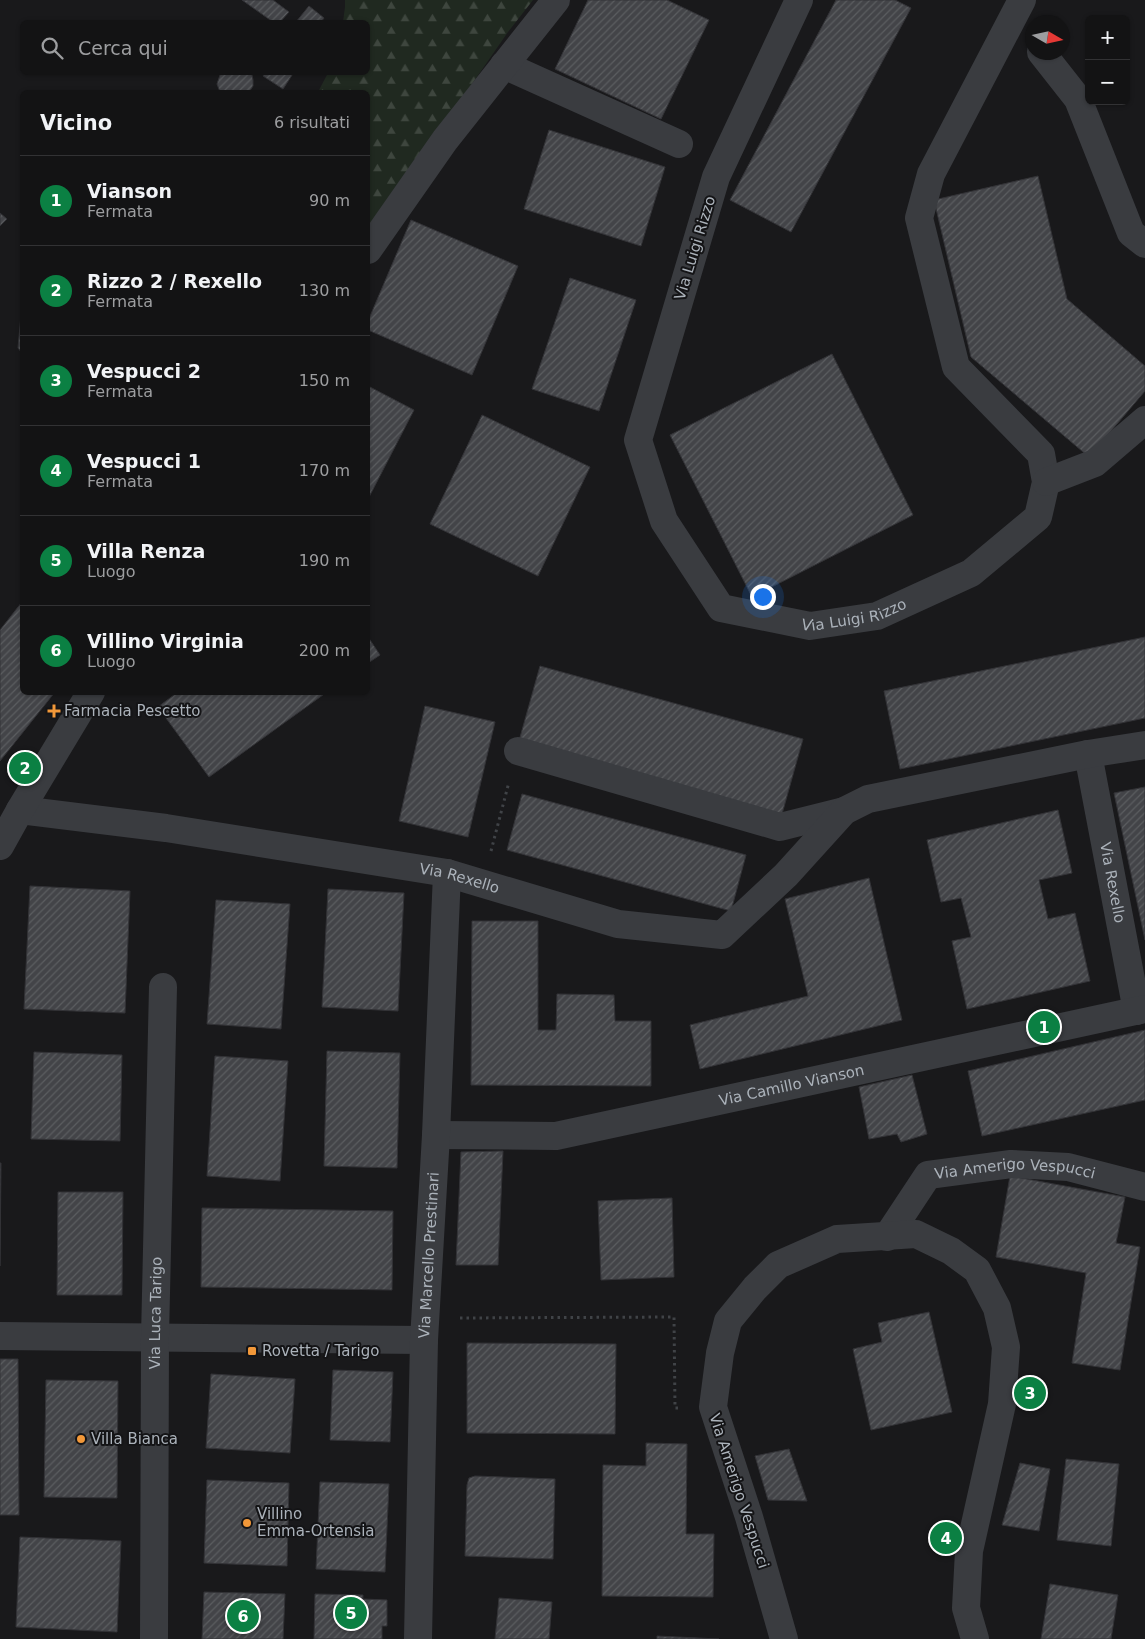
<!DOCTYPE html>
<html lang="it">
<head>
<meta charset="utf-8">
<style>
  :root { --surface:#131314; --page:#1c1c1d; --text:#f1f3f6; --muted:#9d9ea0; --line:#323234; --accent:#0b8043 }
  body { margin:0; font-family:"DejaVu Sans",sans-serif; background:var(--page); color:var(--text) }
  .controls { position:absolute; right:15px; top:15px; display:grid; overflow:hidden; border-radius:8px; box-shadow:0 1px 4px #0004 }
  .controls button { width:45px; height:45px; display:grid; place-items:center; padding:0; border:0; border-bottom:1px solid var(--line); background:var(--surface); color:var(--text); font:25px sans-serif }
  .compass { position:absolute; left:1025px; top:15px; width:45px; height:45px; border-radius:50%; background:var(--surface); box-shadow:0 1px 4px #0004; rotate:99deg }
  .you { position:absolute; left:762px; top:596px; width:18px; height:18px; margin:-12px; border:4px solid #fff; border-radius:50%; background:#1a73e8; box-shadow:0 0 0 8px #1a73e833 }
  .badge { display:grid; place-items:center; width:32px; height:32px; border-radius:50%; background:var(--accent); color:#fff; font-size:16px; font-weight:700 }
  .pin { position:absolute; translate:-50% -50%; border:2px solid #fff; box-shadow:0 1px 5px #0006 }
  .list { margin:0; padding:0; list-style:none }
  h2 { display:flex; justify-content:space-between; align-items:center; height:65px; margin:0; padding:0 20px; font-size:21px }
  h2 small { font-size:16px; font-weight:400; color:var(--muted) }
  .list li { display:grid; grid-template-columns:32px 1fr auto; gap:15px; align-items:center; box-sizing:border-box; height:90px; padding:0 20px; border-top:1px solid var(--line) }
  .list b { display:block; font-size:19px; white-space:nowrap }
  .list p { margin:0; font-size:16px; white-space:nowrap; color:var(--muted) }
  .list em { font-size:16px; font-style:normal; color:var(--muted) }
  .icon { flex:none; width:28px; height:28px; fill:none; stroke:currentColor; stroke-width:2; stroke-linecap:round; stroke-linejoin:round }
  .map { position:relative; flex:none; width:1145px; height:1639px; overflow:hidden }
  .search { position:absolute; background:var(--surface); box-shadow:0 1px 4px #0004; left:20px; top:20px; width:350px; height:55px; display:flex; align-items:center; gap:12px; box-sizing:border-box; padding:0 18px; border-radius:8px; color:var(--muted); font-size:19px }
  .panel { position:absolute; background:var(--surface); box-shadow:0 1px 4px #0004; left:20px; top:90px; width:350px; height:605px; border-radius:8px }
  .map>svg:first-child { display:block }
  .forest { fill:url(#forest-firs) }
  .building { fill:url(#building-hatch); stroke:#333337 }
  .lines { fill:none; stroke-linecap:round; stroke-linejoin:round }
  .path { stroke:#404347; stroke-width:3; stroke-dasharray:2.5 4; stroke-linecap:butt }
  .minor { stroke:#3a3c40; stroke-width:28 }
  .poi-dot { fill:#f29839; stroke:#141416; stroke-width:2 }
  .labels { text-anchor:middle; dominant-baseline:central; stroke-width:4; stroke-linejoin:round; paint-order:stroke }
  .street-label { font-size:15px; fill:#abb2ba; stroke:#141416 }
  .poi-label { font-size:15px; fill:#abb2ba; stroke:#141416; text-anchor:start }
</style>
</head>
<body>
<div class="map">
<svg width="1145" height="1639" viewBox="0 0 1145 1639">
  <defs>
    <pattern id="forest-firs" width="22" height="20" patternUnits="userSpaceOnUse" patternTransform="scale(1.25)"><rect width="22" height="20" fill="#202920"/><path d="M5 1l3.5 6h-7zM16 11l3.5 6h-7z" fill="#3e463e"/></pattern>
    <pattern id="building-hatch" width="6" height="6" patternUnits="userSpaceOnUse" patternTransform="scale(1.25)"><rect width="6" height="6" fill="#434448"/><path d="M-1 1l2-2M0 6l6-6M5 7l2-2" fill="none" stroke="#5b5d60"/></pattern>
  </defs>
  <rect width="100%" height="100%" fill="#19191b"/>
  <path class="forest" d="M345,0H533L508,32L368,234V92H318L328,73L368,72V22H343L345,7Z"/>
  <g class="building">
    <path d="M242,0H273L289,12L280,22H273Z"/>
    <path d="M588,0H667L709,20L661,119L555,69Z"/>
    <path d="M836,0H895L911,8L791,232L730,200Z"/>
    <path d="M309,6L324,18L321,22H296Z"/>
    <path d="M221,72H250L252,75L253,80V86L249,92H220L217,84Z"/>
    <path d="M266,72H294L283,89L263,76Z"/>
    <path d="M549,130L665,167L641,246L524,209Z"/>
    <path d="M1038,176L1067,299L1145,366V391L1089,457L971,357L934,200Z"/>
    <path d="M0,213L7,219L0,226Z"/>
    <path d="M411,220L518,266L472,375L368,330V321Z"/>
    <path d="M570,278L636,300L599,411L532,389Z"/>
    <path d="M22,304V353L18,348Z"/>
    <path d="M832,354L913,515L752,597L670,435Z"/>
    <path d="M368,386L414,410L368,499Z"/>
    <path d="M482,415L590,467L538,576L430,524Z"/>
    <path d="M22,602V692H55L0,761V630Z"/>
    <path d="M368,637L380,655L368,663Z"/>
    <path d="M1145,637V718L900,769L884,691Z"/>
    <path d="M540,666L803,739L782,814L519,741Z"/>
    <path d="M178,692H327L209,777L158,707Z"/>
    <path d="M425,706L495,722L468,837L399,821Z"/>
    <path d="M1145,787V940L1114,793Z"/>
    <path d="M522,794L746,855L731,911L507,850Z"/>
    <path d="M1058,810L1072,873L1039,880L1048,919L1075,913L1090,981L967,1009L952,941L971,937L961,898L941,902L927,840Z"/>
    <path d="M869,878L902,1020L700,1069L690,1025L808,996L785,899Z"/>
    <path d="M30,886L130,891L125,1013L24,1009Z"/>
    <path d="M328,889L404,893L398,1011L322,1007Z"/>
    <path d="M216,900L290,904L281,1029L207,1024Z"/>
    <path d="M472,921H538V1030H556L557,994L614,995L615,1021H651V1086L471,1085Z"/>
    <path d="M1145,1030V1100L982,1136L968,1071Z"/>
    <path d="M327,1051L400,1053L397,1168L324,1166Z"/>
    <path d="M34,1052L122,1055L120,1141L31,1139Z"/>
    <path d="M215,1056L288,1061L280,1181L207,1176Z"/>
    <path d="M912,1075L927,1134L901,1142L897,1134L869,1139L859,1087Z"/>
    <path d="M503,1151L498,1265H456L461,1152Z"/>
    <path d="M0,1163H1L0,1266Z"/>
    <path d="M1010,1176L1125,1197L1116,1243L1140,1247L1120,1370L1072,1363L1086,1273L996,1257Z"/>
    <path d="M58,1192H123L122,1295H57Z"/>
    <path d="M672,1198L674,1277L601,1280L598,1201Z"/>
    <path d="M202,1208L393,1211L392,1290L201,1287Z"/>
    <path d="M929,1312L952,1412L871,1430L853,1349L882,1342L878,1323Z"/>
    <path d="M467,1343L616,1344L615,1434L467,1433Z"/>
    <path d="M0,1359H18L19,1515H0Z"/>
    <path d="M333,1370L393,1372L390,1442L330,1440Z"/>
    <path d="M211,1374L295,1379L290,1453L206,1448Z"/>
    <path d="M46,1380L118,1381L117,1498L44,1497Z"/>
    <path d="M646,1443L687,1444L686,1534H714L713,1597L602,1596L603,1465L646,1466Z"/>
    <path d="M789,1449L807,1501L768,1500L755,1456Z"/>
    <path d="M1066,1459L1119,1464L1111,1546L1057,1540Z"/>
    <path d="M1020,1463L1050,1469L1039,1531L1002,1525Z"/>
    <path d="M475,1476L555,1479L553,1559L465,1556L467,1485L469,1478Z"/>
    <path d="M207,1480L289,1483L287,1566L204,1563Z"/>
    <path d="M320,1482L389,1484L385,1572L316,1569Z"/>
    <path d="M20,1537L121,1541L117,1632L16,1627Z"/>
    <path d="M1050,1584L1118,1595L1111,1639H1041Z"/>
    <path d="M204,1592L285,1594L283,1639H202Z"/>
    <path d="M315,1594L363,1595V1599L387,1600V1626H382V1639H314Z"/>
    <path d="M499,1598L552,1602L549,1639H495Z"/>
    <path d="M657,1636L719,1639H657Z"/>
  </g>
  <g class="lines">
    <g class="path">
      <path d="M491,851L509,782"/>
      <path d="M460,1318L674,1317L675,1408H679"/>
    </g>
    <g class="minor">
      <path id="s1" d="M799,0L716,177L638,440L664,521L721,608L810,626L877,616L971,573L1038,517L1046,482L1041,454L956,367L919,218L931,174L1022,0"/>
      <path d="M1041,52L1078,99L1131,233L1145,244"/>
      <path d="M504,65L679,144"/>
      <path d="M368,250L445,140L556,0"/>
      <path d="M1046,482L1095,463L1145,420"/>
      <path d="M518,751L780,827L844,811"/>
      <path id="s2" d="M1088,754L1137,1011"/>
      <path id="s3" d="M20,810L166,828L447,873L618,924L722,935L786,875L844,811L868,799L1088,754L1145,745"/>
      <path d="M0,846L20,810L91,692"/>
      <path id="s4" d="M436,1135L556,1136L1145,1009"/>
      <path id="s5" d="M887,1237L928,1175L1011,1164L1068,1167L1145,1187"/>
      <path d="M0,1336L424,1340"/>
      <path id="s6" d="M154,1639L155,1337L163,987"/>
      <path id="s7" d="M418,1639L424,1340L436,1135L447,873"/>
      <path d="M784,1639L749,1517L713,1407L720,1353L728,1321L755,1288L778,1265L837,1239L916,1234L951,1251L977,1270L997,1308L1006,1347L1002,1404L969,1551L966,1608L975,1639"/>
    </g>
  </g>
  <g class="poi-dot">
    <path d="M51.5 703.5h5v5h5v5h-5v5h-5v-5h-5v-5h5z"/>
    <rect x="247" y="1346" width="10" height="10" rx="2.5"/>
    <circle cx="81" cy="1439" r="5"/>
    <circle cx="247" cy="1523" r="5"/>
  </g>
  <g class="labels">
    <g class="street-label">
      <text transform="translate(695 248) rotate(-73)">Via Luigi Rizzo</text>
      <text stroke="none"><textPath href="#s1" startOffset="795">Via Luigi Rizzo</textPath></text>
      <text stroke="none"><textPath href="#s3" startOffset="445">Via Rexello</textPath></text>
      <text stroke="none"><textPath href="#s2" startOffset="131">Via Rexello</textPath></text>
      <text stroke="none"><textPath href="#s4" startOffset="361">Via Camillo Vianson</textPath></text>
      <text stroke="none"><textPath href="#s5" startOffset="162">Via Amerigo Vespucci</textPath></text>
      <text stroke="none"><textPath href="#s7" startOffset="384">Via Marcello Prestinari</textPath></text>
      <text stroke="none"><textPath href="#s6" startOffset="326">Via Luca Tarigo</textPath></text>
      <text transform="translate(739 1491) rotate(72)">Via Amerigo Vespucci</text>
    </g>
    <g class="poi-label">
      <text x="64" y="711">Farmacia Pescetto</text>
      <text x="262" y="1351">Rovetta / Tarigo</text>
      <text x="91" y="1439">Villa Bianca</text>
      <text x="257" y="1514">Villino<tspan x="257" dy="17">Emma-Ortensia</tspan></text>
    </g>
  </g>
</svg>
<div class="controls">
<button>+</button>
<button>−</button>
</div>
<svg class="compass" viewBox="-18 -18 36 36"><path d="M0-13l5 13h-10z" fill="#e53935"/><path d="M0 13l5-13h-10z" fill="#9d9ea0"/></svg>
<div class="you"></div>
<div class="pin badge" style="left:1044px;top:1027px">1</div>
<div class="pin badge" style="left:25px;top:768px">2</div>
<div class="pin badge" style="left:1030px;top:1393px">3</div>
<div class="pin badge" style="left:946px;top:1538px">4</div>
<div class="pin badge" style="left:351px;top:1613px">5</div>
<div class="pin badge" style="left:243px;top:1616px">6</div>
<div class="search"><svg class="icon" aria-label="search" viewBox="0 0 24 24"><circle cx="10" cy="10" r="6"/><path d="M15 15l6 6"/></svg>Cerca qui</div>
<section class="panel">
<h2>Vicino<small>6 risultati</small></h2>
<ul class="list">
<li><span class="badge">1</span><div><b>Vianson</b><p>Fermata</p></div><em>90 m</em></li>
<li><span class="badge">2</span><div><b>Rizzo 2 / Rexello</b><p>Fermata</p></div><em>130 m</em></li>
<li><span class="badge">3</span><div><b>Vespucci 2</b><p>Fermata</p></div><em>150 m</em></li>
<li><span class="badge">4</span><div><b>Vespucci 1</b><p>Fermata</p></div><em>170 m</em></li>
<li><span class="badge">5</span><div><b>Villa Renza</b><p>Luogo</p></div><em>190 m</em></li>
<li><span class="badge">6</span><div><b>Villino Virginia</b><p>Luogo</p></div><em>200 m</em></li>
</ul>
</section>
</div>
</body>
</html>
